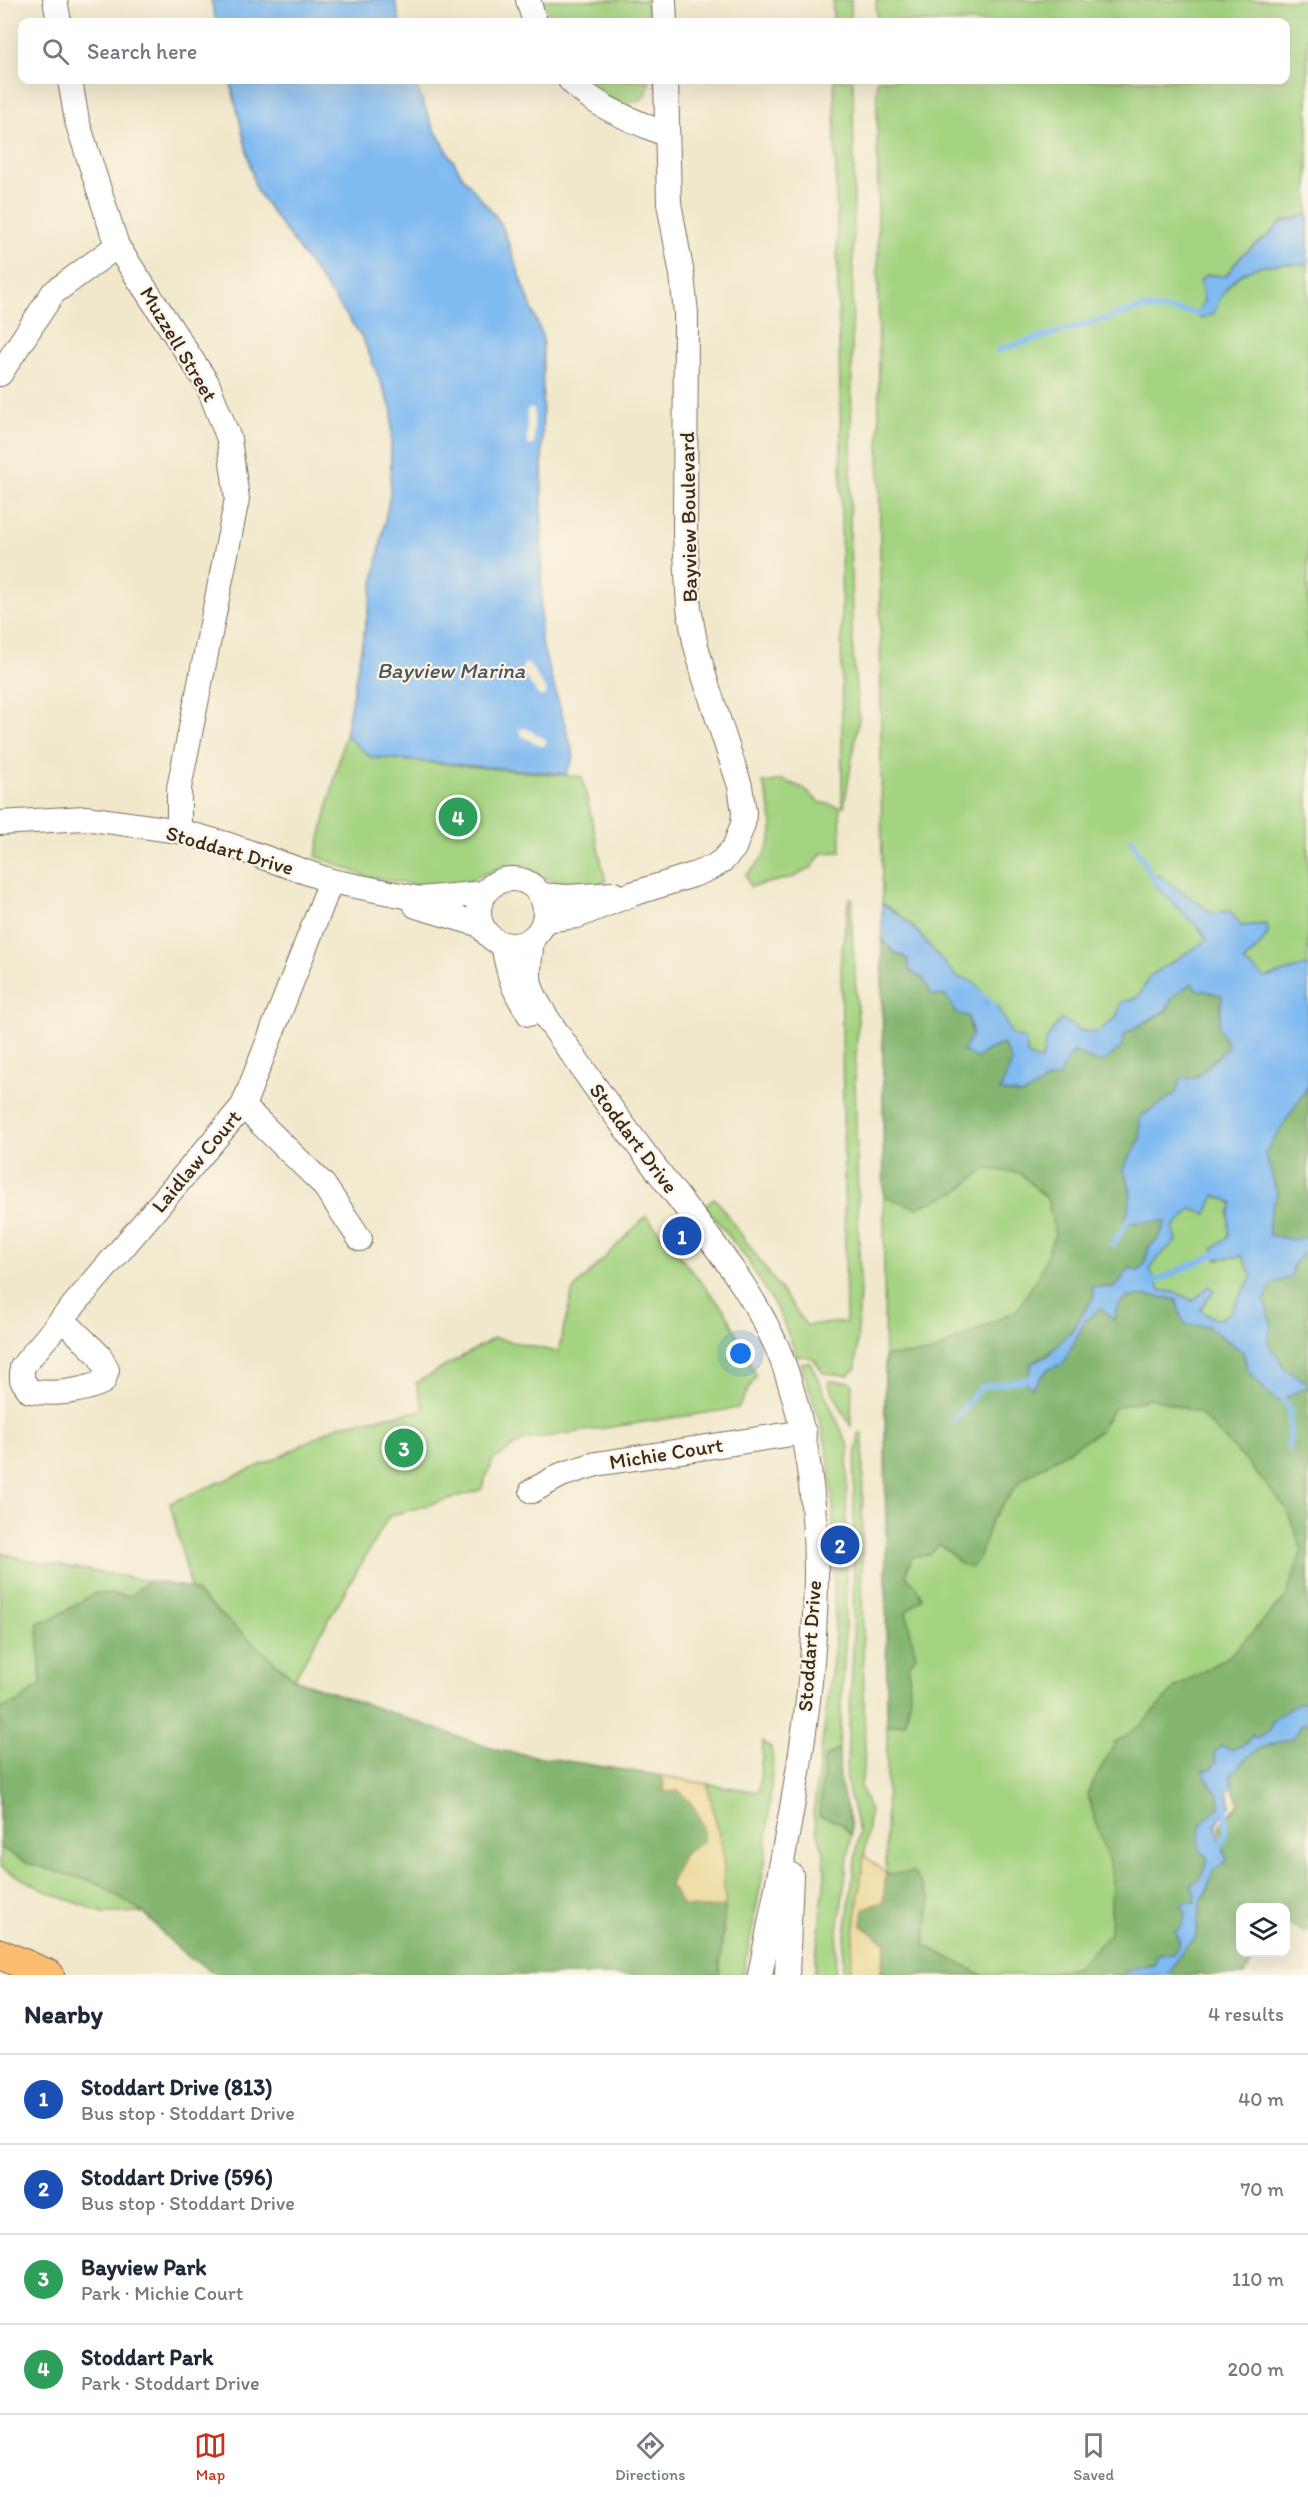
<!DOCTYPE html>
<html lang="en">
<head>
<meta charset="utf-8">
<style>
  :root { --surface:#fff; --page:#f6f6f7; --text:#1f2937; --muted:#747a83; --line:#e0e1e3; --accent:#c8321e }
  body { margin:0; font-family:Itim,sans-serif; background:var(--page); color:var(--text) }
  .controls { position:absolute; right:18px; bottom:18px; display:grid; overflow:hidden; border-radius:12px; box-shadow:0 6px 24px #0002 }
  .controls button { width:54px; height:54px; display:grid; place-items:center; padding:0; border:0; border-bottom:2px solid var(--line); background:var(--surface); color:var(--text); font:30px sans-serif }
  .you { position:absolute; left:741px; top:1354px; width:21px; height:21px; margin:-15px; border:4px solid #fff; border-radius:50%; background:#1a73e8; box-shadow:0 0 0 9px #1a73e833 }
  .badge { display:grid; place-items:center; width:39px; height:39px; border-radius:50%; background:var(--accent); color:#fff; font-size:20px; font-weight:700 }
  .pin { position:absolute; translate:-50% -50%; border:3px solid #fff; box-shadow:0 2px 6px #0006 }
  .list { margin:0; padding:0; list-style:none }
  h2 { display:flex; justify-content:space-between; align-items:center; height:78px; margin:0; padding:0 24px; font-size:26px }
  h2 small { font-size:20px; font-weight:400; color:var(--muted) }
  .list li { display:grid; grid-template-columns:39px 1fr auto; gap:18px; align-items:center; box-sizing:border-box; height:90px; padding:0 24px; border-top:2px solid var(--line) }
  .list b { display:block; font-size:22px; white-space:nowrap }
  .list p { margin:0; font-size:20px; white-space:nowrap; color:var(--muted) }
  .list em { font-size:20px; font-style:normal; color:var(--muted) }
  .icon { flex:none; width:33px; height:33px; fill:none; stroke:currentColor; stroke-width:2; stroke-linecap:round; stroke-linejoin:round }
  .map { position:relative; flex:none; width:1308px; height:1975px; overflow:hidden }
  .search { position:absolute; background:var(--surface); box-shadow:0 6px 24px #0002; left:18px; right:18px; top:18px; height:66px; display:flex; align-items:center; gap:15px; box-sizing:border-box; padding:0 21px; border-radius:12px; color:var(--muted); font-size:22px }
  .sheet { height:438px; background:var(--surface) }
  nav { display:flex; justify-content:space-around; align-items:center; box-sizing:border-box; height:84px; border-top:2px solid var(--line); background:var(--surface); font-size:16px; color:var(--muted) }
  nav a { display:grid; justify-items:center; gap:3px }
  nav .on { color:var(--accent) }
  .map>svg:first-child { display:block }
  .green { fill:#a4d381; stroke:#707e50; stroke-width:1.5 }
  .forest { fill:#83b56f; stroke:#5f7046; stroke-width:1.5 }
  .sand { fill:#eeda9e; stroke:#94825e; stroke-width:1.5 }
  .water { fill:#7fbaf1; stroke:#5d7288; stroke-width:1.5; fill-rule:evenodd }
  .pier { fill:#f1e8cc }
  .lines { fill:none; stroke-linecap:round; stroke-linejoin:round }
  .stream { stroke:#7fbaf1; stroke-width:6 }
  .minor-casing { stroke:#7b6c5b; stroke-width:26 }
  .major-casing { stroke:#7b6c5b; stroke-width:32 }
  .minor { stroke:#fff; stroke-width:24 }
  .major { stroke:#fcbd6f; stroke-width:30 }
  .labels { text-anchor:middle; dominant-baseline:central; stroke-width:4.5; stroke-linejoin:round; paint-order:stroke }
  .street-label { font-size:21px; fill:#3b2a1e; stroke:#fcf5e5 }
  .water-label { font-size:22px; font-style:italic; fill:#4f555d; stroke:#fcf5e5 }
</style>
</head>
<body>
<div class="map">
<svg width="1308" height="1975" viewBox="0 0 1308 1975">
  <rect width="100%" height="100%" fill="#fcf5e5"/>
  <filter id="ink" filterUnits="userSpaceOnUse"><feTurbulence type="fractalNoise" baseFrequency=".0167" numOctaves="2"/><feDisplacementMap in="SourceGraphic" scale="12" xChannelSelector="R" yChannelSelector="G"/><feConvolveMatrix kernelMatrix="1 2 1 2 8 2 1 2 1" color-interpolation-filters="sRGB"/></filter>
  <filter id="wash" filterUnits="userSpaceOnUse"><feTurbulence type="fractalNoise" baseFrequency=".008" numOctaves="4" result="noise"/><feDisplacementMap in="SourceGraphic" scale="24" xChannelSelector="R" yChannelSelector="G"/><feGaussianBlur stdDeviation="1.35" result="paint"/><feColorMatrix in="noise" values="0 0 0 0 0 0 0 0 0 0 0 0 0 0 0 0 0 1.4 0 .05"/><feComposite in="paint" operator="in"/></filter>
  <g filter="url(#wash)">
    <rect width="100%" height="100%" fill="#f1e8cc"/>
    <g class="green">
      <path d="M538,0H647L648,22H546Z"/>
      <rect x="833" y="0" width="18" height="22"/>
      <path d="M876,0H1308V215L1281,222L1270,234L1240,257L1226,276L1207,275C1201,292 1203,299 1214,313C1231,263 1262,263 1308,264V965L1266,978L1243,962L1258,948L1268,933L1267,924L1241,926L1212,913L1157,874L1208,940L1150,976L1138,997L1120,1003L1118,1014L1097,1034L1079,1030L1066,1021L1060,1020L1046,1040L1042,1060L1028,1056L1012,1035L998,1006C962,997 936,947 908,922C901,915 891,909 882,903L877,80H1286V22H877Z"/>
      <path d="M585,80H649C649,88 646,95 640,101L618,104Z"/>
      <path d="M834,80H853L854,176L850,538L853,655L859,718L844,807L842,806L841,449Z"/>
      <path d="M345,735L371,757L582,777L606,882L582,885L548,879L525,867L504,865L448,891L365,876L316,856Z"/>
      <path d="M783,780L803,788L819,802L840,807L841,852L822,853L811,868L794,877L750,887L746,875C780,846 775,822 763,783Z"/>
      <path d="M849,898L853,899L851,917L858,1021L855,1074L860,1289L856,1368L848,1375L823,1373C816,1360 813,1354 797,1357L780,1314L747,1259L705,1206L715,1198L806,1325L846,1322L841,958Z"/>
      <path d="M882,939L1005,1077L1124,1034L1191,982L1101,1286L1032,1387L1074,1340L1308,1386V1701L1230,1750L1221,1746L1126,1975H880L886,1943L876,1937L886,1874L887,1726Z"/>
      <path d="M1215,1195L1233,1203L1229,1214V1236L1217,1259L1242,1256L1252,1276L1230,1313L1217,1320L1200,1310L1214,1290L1194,1301L1177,1293L1160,1290L1149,1269L1164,1251L1177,1241L1173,1229L1192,1209Z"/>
      <path d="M646,1216L726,1312L756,1376L738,1408L524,1440L493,1460L481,1490L389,1516L294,1679L191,1588L170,1503L280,1457L339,1425L424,1410L416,1383L494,1338L558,1352L573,1290Z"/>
      <path d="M808,1362L811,1364L849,1447L847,1461L845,1646L839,1749L825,1757L819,1815L840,1822L851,1835L836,1946L835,1975H814L825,1876L824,1853L813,1815L835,1644L833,1507L828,1455L822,1428L801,1364Z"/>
      <path d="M829,1381L850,1382L852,1384L851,1427L828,1383Z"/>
      <path d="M859,1434H863L862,1578L865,1754L861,1787L870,1812L852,1951L851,1975H843V1949L859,1832L846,1781L853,1652L854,1471Z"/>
      <path d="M0,1552L23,1559L149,1581L129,1596L96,1593L52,1619L38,1622L41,1684L19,1702L0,1709Z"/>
      <path d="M763,1741L771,1748L773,1760L765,1863L743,1975H719L725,1907L723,1851L707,1784L759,1792Z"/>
      <path d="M0,1847L27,1863L98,1883L144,1913H103L47,1892L0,1867Z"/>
    </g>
    <g class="forest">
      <path d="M882,939L893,953L908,959L910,971L923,978L932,995L947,996L956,1012L968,1016L976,1058L988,1050L1003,1044L1012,1062L1000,1091L1023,1095L1049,1079L1059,1076L1067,1060L1075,1052L1122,1047L1124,1034L1167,1011L1173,996L1192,983L1196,989L1222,995L1219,1027L1228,1047L1176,1094L1140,1117V1140L1123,1169C1135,1191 1131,1200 1124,1223L1167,1221L1159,1238L1149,1247L1145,1262L1139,1271L1129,1268L1115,1288L1101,1286C1082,1316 1065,1348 1032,1363V1387L1048,1369L1063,1364L1085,1321L1101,1308L1114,1320C1115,1316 1116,1309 1118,1306C1129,1289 1161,1297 1177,1300L1180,1315L1186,1325L1207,1326L1243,1352L1248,1371L1269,1394L1279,1401L1308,1386V1701L1296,1704L1273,1720L1269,1731L1255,1739L1253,1735C1243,1751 1221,1753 1211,1769L1203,1771L1212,1788L1219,1794L1221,1807L1198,1847L1208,1859L1194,1904L1186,1913L1182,1926L1175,1932L1180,1943L1173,1955L1158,1954L1154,1965H1146L1127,1975H1039L1075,1968L1110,1934L1112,1872L1087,1794L1115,1743L1143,1723L1175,1688L1229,1656L1286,1597L1302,1550L1286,1508L1244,1459L1199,1413L1152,1398L1114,1408L1099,1432L1020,1481L991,1521L979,1558L971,1568C955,1564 954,1552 939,1545L930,1554L912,1557L906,1575L916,1586L922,1598L906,1612L916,1656L909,1665L910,1701L905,1723L887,1726L885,1356L931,1353L1017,1310L1039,1275L1055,1234L1047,1199L1020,1173L985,1169L958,1191L917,1208L884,1196Z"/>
      <path d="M1308,1086V1237L1293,1240L1268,1235L1269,1218L1277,1193L1265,1153Z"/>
      <path d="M1308,1250V1383L1285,1369L1266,1341L1272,1325L1264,1301L1272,1283L1291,1277L1294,1263Z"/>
      <path d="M149,1581L191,1588L294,1679L497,1750L662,1776L665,1791H679C694,1805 705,1819 703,1841L683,1856L702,1908L725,1907L719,1975H218L190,1958L173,1944L144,1913L98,1883L27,1863L0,1847V1709L19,1702L41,1684L38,1622L52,1619L96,1593L129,1596Z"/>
      <path d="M1308,1723V1932L1286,1924V1908H1240V1952L1256,1953L1245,1975H1168C1176,1963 1182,1946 1195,1939L1201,1900L1207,1893L1213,1870L1227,1861L1219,1826L1239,1804L1232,1787V1773C1253,1749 1261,1746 1292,1739L1302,1724Z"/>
      <path d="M839,1749L840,1783L851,1824V1835L840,1822L819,1816L825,1757Z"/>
      <path d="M913,1872L931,1900L924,1945L982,1975H881L886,1943L862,1926L864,1908L883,1902L886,1874Z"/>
    </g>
    <g class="sand">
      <path d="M662,1776L707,1784L723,1851L725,1907L702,1908L683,1906L670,1885L683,1855L703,1841C705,1820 694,1805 679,1791L665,1792Z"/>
      <path d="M864,1855L886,1874L883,1902L864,1908L862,1926L886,1943L880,1975H851L852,1951Z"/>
    </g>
    <g class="water">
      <path d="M211,0H395L400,22H216Z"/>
      <path d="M230,80H414L433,127L463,177L501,223L543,339L541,641L574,756L566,774L371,757L345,735L390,494L392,410L362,337L256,190Z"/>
      <path d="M1308,215V264C1262,263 1231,264 1214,313L1201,319L1196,314L1204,301L1200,280L1207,275L1226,276L1240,257L1270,234L1281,222Z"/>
      <path d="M1157,874L1212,913L1230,911L1241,926L1267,924L1268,933L1258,948L1243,962L1266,978L1308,965V1086L1265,1153L1277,1193L1269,1218V1235L1293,1240L1308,1237V1250L1294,1263L1291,1277L1272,1284L1264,1301L1272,1325L1267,1341L1285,1369L1308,1383V1386L1279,1401L1269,1394L1248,1371L1243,1352L1207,1326L1186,1325L1180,1315L1177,1300C1161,1297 1128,1289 1118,1306C1116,1309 1115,1316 1114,1320L1101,1308L1085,1321L1063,1364L1048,1369L1032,1388L1027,1383L1032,1363L1048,1356L1067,1334L1071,1332L1094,1297L1092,1287L1115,1288L1129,1268L1139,1271L1145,1262L1149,1247L1159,1238L1166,1221L1124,1223C1131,1201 1135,1191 1123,1169L1140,1140V1117L1175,1094L1181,1078H1196L1228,1047L1219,1027L1222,995L1196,989L1192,983L1173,996L1166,1010L1124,1034L1122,1047L1101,1063L1074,1052L1067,1060L1060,1076L1049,1079L1023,1095L1000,1091L1012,1062L1003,1044L988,1050L976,1058L963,1051L973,1033L968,1016L956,1013L946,996L932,995L923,978L910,971L908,959C877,946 882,932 882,903L908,922L958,978C975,978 981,988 986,1003L998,1006L1012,1035L1025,1039L1028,1056L1042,1060L1046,1040L1060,1020L1066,1021L1079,1030L1097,1033L1118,1015L1120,1003L1138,997L1150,976L1207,940L1202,931L1155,886ZM1215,1195L1233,1203L1229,1214V1236L1213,1248L1217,1259L1242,1256L1252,1276L1230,1313L1217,1320L1200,1310L1214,1290L1209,1286L1193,1301L1177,1293L1160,1290L1150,1269L1164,1251L1177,1241L1173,1228L1192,1209L1207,1214Z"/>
      <path d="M1308,1701V1723L1302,1724L1292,1739C1261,1746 1253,1749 1232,1773V1787L1227,1791L1231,1805L1215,1825L1227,1861L1213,1870L1206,1893L1201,1901L1195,1939C1182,1946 1176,1963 1168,1975H1126V1970L1154,1965L1158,1954H1173L1180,1943L1175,1932L1182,1926L1186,1913L1182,1906L1187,1901L1194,1903L1195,1895L1191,1884L1200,1879L1208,1859L1198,1847C1199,1823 1202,1821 1220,1807L1219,1794L1212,1788L1203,1771L1211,1769L1216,1762L1214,1753L1221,1746L1231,1750L1248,1743L1252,1734L1255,1739L1269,1731L1273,1720L1296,1704Z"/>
    </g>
    <g class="pier">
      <rect x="527" y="409" width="7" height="36"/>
      <path d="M524,664L530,665L546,690V694L542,697L538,695L521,671Z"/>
      <path d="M526,728L547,740L543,747L522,736L519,729Z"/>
    </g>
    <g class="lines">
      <g class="stream">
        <path d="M998,350L1142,308L1205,313"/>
        <path d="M1131,839L1153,878L1162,885"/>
        <path d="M979,994L989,1000L994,1010"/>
        <path d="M1113,1245L1130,1217"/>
        <path d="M1150,1284L1222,1251"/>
        <path d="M1280,1393L1290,1411L1289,1449"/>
        <path d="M953,1421L981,1387L1034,1378"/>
        <path d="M1219,1850L1226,1833V1805"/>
      </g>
    </g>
  </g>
  <g filter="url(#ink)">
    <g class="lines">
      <defs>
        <g id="minor">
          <path d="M55,0L59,22"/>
          <path d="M528,0L535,22"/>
          <path d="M664,0L665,22"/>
          <path d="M70,80L77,121L117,246L207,383L229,439L237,499L179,788V831"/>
          <path d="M570,80C596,108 633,120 667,135"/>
          <path d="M0,374L53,293L117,246"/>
          <path d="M0,823L85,818L179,831L226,844L331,881L420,899L484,893"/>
          <circle cx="512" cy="912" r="33"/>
          <path d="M541,895L567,897L614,894"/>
          <path d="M416,906L481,925"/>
          <path d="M544,920L577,916L632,894L693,875L713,867L722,861L734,848L743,824L744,812L740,786L705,679L695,642L689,608L685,534L686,313L682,275L669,203L666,80"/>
          <path d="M532,939C531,952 527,970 530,984C536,1008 566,1044 580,1065C612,1112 646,1156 681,1201C721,1253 763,1305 785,1368C851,1559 797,1782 760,1975"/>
          <path d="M503,944C508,973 513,990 529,1014"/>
          <path d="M243,1106L323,1184L360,1239"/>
          <path d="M62,1319L99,1355L107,1370L103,1382C81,1392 53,1395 30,1391L22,1380V1367L62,1319L243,1106L331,881"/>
          <path d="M532,1491L561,1475L596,1464L804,1432"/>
          <path d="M787,1975L791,1875"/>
        </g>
        <path id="major" d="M0,1954L49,1975"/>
      </defs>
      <use href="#minor" class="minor-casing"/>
      <use href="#major" class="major-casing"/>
      <use href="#minor" class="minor"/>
      <use href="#major" class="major"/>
    </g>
  </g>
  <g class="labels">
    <g class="street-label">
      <text transform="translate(179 344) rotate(59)">Muzzell Street</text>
      <text transform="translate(688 517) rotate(-91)">Bayview Boulevard</text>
      <text transform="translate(230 850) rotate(16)">Stoddart Drive</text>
      <text transform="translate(634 1138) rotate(53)">Stoddart Drive</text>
      <text transform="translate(196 1161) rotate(-50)">Laidlaw Court</text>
      <text transform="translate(666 1453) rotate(-9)">Michie Court</text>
      <text transform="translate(809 1646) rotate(-86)">Stoddart Drive</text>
    </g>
    <g class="water-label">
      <text x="451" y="670">Bayview Marina</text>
    </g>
  </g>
</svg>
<div class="controls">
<button><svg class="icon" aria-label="layers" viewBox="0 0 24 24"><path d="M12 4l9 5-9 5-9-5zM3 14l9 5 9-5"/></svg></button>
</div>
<div class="you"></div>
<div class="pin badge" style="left:682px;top:1236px;background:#1a4fb4">1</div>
<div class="pin badge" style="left:840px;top:1545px;background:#1a4fb4">2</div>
<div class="pin badge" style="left:404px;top:1448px;background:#2e9e5b">3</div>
<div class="pin badge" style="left:458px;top:817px;background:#2e9e5b">4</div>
<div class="search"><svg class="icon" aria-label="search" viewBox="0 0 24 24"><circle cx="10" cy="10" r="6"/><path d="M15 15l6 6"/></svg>Search here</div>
</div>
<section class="sheet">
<h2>Nearby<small>4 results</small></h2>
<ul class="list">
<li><span class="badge" style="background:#1a4fb4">1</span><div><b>Stoddart Drive (813)</b><p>Bus stop · Stoddart Drive</p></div><em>40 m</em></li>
<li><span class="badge" style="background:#1a4fb4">2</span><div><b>Stoddart Drive (596)</b><p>Bus stop · Stoddart Drive</p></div><em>70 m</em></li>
<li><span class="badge" style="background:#2e9e5b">3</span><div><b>Bayview Park</b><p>Park · Michie Court</p></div><em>110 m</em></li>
<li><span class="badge" style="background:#2e9e5b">4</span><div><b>Stoddart Park</b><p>Park · Stoddart Drive</p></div><em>200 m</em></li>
</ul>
</section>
<nav>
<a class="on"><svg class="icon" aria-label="map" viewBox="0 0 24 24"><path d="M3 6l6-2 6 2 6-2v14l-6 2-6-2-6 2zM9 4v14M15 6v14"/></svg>Map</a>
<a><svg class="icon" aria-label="directions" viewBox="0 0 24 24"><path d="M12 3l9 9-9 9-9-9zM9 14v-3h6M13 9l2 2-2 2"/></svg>Directions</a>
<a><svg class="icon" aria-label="saved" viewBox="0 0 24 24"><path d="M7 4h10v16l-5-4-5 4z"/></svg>Saved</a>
</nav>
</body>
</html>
